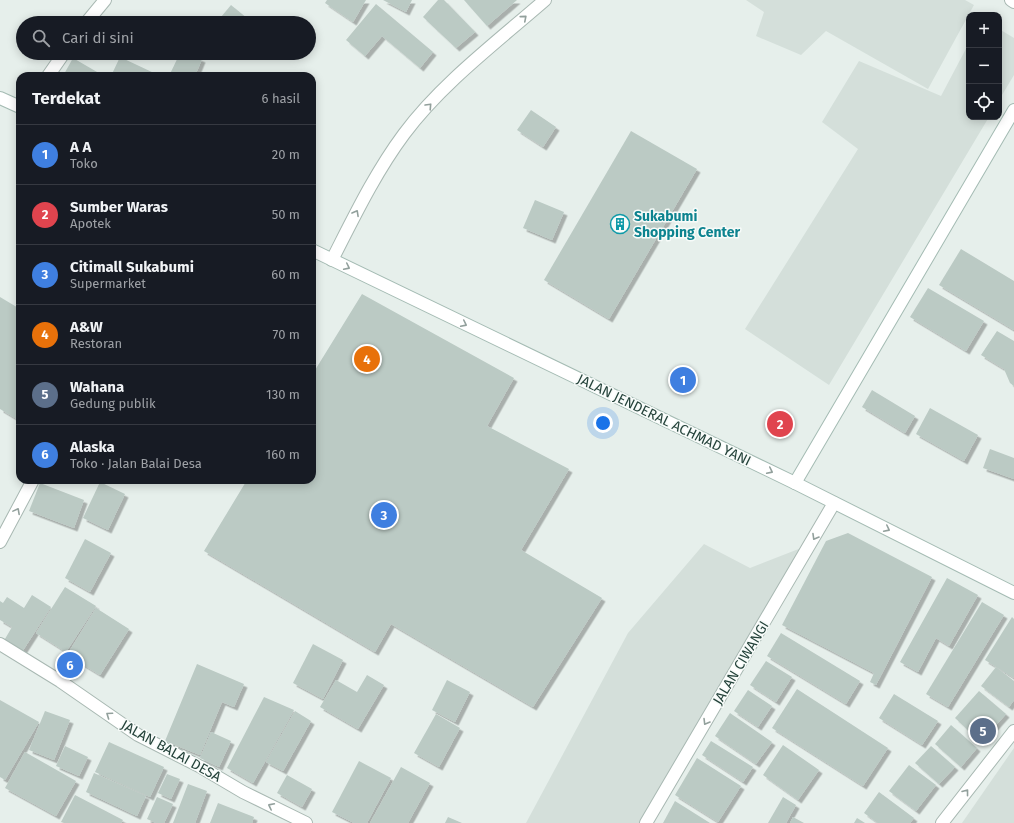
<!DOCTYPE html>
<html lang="id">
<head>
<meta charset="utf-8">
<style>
  :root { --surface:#171b24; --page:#20242c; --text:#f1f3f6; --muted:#9ea1a6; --line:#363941; --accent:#f4845f }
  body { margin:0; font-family:"Fira Sans",sans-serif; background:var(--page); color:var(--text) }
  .controls { position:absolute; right:12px; top:12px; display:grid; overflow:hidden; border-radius:8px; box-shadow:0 2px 10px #0003 }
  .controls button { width:36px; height:36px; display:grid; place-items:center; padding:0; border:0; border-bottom:1px solid var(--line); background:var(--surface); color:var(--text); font:20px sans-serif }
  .you { position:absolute; left:603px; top:423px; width:14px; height:14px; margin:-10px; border:3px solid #fff; border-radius:50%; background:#1a73e8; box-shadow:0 0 0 6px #1a73e833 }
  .badge { display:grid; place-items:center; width:26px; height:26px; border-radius:50%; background:var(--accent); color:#fff; font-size:13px; font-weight:700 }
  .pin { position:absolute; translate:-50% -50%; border:2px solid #fff; box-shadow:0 1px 4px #0006 }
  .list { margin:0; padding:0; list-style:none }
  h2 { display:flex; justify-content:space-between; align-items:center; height:52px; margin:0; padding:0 16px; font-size:17px }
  h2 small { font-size:13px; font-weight:400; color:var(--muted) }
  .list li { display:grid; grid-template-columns:26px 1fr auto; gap:12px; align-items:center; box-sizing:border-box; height:60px; padding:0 16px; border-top:1px solid var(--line) }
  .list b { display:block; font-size:15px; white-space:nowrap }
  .list p { margin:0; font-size:13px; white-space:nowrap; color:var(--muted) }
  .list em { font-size:13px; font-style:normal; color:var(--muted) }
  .icon { flex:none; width:22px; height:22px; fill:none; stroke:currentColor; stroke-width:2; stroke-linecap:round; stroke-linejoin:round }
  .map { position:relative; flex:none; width:1014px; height:823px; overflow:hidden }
  .search { position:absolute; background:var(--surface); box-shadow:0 2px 10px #0003; left:16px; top:16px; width:300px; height:44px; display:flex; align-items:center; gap:10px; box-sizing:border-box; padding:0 14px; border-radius:22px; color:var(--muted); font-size:15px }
  .panel { position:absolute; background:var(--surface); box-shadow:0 2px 10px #0003; left:16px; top:72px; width:300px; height:412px; border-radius:12px }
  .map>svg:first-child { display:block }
  .built { fill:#d4dfda }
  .building { fill:#bbcac4; filter:url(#shadow) }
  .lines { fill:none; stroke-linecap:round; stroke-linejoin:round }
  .service-casing { stroke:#a8b8b2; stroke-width:14 }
  .minor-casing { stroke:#a8b8b2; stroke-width:14 }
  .secondary-casing { stroke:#a4bbb3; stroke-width:14 }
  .service { stroke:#fff; stroke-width:12 }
  .minor { stroke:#fff; stroke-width:12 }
  .secondary { stroke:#fff; stroke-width:12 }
  .oneway { stroke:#92a09c }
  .labels { text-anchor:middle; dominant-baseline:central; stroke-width:3; stroke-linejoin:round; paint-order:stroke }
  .culture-label { font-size:14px; font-weight:bold; fill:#0d838f; stroke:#f7fbf9; text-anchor:start }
  .street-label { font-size:14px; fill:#24423a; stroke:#f7fbf9 }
</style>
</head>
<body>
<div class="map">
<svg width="1014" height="823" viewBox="0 0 1014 823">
  <defs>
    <filter id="shadow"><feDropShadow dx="3.5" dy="3.5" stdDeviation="0" flood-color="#0004"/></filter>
  </defs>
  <rect width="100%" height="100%" fill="#e6efeb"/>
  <g class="built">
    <path d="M746,0H965L974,5L928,89L826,31L801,55L756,36L764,12Z"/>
    <path d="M999,29L1014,38V75L999,100Z"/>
    <path d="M969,43V117H989L829,385L745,329L858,149L822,122L859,61L941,96Z"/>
    <path d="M814,543L642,823H526L628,633L704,544L750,568Z"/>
    <path d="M1014,748V823H962Z"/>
  </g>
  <g class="building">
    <path d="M327,0H366L353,22L325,3Z"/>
    <path d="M383,0H412L406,12Z"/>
    <path d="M438,0H444L475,32L456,48L423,17Z"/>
    <path d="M464,0H517L487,26Z"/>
    <path d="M376,4L433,52L420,68L382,36L365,56L346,40Z"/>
    <path d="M231,5L248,19L245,23H216Z"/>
    <path d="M180,53H187L202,59L195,76H169Z"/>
    <path d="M120,57L154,73L153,76H111Z"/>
    <path d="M73,58L104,76H63Z"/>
    <path d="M531,110L556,127L543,147L517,130Z"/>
    <path d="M631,131L697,169L609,319L544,280Z"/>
    <path d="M535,200L564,212L552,240L523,228Z"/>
    <path d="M961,249L1014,281V330L939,285Z"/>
    <path d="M928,288L984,321L966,351L910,317Z"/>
    <path d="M362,294L514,378L487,426L569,469L521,550L602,598L533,707L391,624L375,652L204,551L247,480H312V375Z"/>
    <path d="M0,297L20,309V421L0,409Z"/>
    <path d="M997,331L1014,341V386L1010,383L1004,369L981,355Z"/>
    <path d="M872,390L915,416L905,433L862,407Z"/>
    <path d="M930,408L978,435L964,461L916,434Z"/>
    <path d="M990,449L1014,458V479L983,468Z"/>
    <path d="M100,482L125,494L108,530L83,518Z"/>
    <path d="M40,483L84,500L74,528L29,511Z"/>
    <path d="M848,533L932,577L876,685L870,682L874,673L782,625L826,541Z"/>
    <path d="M85,539L111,553L90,592L65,578Z"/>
    <path d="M947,578L978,595L949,646L936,638L918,672L900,662Z"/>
    <path d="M65,587L96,606L66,652L36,633Z"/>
    <path d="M32,595L51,607L20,655L2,644L12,627L0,620V601L3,603L7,597L24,608Z"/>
    <path d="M982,602L1004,615L948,707L926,694Z"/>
    <path d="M96,608L129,629L100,675L67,655Z"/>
    <path d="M1012,617L1014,619V678L985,660Z"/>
    <path d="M781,633L860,681L846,704L767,656Z"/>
    <path d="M313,644L343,660L323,699L293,683Z"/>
    <path d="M766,661L792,677L776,702L750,685Z"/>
    <path d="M197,664L244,684L234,707L222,702L200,755L165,741Z"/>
    <path d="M996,667L1014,681V700L1009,707L981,686Z"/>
    <path d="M367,675L384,685L358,729L320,707L336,680L357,692Z"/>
    <path d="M447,680L470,692L455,722L432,710Z"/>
    <path d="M797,689L888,748L863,786L772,728Z"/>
    <path d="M748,690L772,706L758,727L734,711Z"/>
    <path d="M979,691L1006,714L981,742L955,718Z"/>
    <path d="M894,694L938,721L922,745L879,718Z"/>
    <path d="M264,697L294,710L253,783L227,768Z"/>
    <path d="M0,700L39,722L5,780L0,777Z"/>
    <path d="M45,711L70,720L54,760L29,750Z"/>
    <path d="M295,711L311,721L283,771L266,762Z"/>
    <path d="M730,713L772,742L756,764L715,736Z"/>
    <path d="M436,714L460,728L439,767L414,753Z"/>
    <path d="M951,725L977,748L961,767L935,744Z"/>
    <path d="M211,732L231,741L219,767L200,758Z"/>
    <path d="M711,741L753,767L743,782L702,755Z"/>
    <path d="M109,742L164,767L150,797L95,772Z"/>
    <path d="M783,745L819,770L798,800L763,775Z"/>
    <path d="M65,746L88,757L79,776L56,766Z"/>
    <path d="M931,746L955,767L939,784L915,763Z"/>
    <path d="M25,752L76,781L56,816L5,788Z"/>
    <path d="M697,758L741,786L718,822L675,795Z"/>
    <path d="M359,761L391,778L367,823H354L332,812Z"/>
    <path d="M909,765L936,785L916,811L889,791Z"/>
    <path d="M401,767L430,783L408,823H370Z"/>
    <path d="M94,773L146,796L137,816L86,792Z"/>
    <path d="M167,774L180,779L171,799L158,793Z"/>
    <path d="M287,775L312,789L302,807L277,793Z"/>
    <path d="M188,784L207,791L195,823H173Z"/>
    <path d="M879,792L914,818L910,823H878L864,813Z"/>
    <path d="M75,795L123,820L121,823H64L61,822Z"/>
    <path d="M157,797L173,804L164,823H156L147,819Z"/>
    <path d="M783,797L796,805L786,823H768Z"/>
    <path d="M675,801L710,823H663Z"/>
    <path d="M218,803L254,817L252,823H210Z"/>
    <path d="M448,817L462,823H445Z"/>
    <path d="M793,817L804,823H790Z"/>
    <path d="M857,818L865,823H854Z"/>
  </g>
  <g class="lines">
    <defs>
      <g id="service">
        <path d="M1011,0L1014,2"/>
        <path d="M332,260C354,217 375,173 404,134C441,84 498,41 545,0"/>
      </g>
      <g id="minor">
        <path d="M86,23L105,0"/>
        <path d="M48,76L64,53"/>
        <path d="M0,542L33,480"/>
        <path d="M0,644L60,681L138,735L199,766L243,792L306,823"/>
        <path d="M646,823L834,503"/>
        <path d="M942,823L1014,731"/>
      </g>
      <g id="secondary">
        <path d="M0,98L20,107"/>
        <path d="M312,250L795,483L1014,593"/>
        <path d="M795,483L1014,110"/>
      </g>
    </defs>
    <use href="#service" class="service-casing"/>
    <use href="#minor" class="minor-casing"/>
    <use href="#secondary" class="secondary-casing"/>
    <use href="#service" class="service"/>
    <use href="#minor" class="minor"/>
    <use href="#secondary" class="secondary"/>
  </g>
  <defs><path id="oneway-chevron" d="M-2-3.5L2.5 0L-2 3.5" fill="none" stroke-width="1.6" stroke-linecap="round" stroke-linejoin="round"/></defs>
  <g class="oneway">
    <use href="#oneway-chevron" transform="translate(524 18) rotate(-41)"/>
    <use href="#oneway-chevron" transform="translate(429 106) rotate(-47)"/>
    <use href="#oneway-chevron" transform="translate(356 213) rotate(-61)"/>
    <use href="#oneway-chevron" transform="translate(347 267) rotate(26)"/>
    <use href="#oneway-chevron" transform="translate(464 324) rotate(26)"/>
    <use href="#oneway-chevron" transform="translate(770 471) rotate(26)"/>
    <use href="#oneway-chevron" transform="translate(17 511) rotate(-62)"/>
    <use href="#oneway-chevron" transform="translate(887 529) rotate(27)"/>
    <use href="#oneway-chevron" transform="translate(815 537) rotate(120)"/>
    <use href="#oneway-chevron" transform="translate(109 715) rotate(-145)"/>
    <use href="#oneway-chevron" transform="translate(706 722) rotate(121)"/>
    <use href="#oneway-chevron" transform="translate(966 792) rotate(-52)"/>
    <use href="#oneway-chevron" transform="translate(271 806) rotate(-153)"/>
  </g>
  <defs>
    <symbol id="building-ring" viewBox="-11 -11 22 22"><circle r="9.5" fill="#f7fbf9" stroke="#0f9aa8" stroke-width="1.5"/><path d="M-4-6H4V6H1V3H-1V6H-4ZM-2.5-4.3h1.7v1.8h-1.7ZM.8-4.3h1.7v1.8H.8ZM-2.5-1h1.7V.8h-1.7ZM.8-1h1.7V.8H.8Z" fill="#0f9aa8"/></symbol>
  </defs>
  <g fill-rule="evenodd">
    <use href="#building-ring" x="609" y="213" width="22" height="22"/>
  </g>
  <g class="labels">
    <g class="culture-label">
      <text x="634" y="216">Sukabumi<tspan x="634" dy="16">Shopping Center</tspan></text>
    </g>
    <g class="street-label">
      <text transform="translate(664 420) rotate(26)">JALAN JENDERAL ACHMAD YANI</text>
      <text transform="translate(741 663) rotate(-59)">JALAN CIWANGI</text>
      <text transform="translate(171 751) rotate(29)">JALAN BALAI DESA</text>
    </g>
  </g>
</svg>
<div class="controls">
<button>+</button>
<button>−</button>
<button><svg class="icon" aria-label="locate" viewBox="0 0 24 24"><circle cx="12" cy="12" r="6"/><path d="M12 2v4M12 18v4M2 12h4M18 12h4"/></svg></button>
</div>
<div class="you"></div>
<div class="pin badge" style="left:683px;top:380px;background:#3f7fe0">1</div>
<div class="pin badge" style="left:780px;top:424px;background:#e0444e">2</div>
<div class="pin badge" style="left:384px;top:515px;background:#3f7fe0">3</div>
<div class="pin badge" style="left:367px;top:359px;background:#e8710a">4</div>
<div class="pin badge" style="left:983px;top:731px;background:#5c6f8a">5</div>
<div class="pin badge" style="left:70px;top:665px;background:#3f7fe0">6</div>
<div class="search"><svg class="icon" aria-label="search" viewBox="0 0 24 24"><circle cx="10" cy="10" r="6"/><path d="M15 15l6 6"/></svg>Cari di sini</div>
<section class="panel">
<h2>Terdekat<small>6 hasil</small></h2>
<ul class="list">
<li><span class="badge" style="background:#3f7fe0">1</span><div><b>A A</b><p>Toko</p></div><em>20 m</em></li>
<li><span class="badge" style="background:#e0444e">2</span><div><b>Sumber Waras</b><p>Apotek</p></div><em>50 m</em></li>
<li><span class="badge" style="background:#3f7fe0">3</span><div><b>Citimall Sukabumi</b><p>Supermarket</p></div><em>60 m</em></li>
<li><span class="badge" style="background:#e8710a">4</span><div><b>A&amp;W</b><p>Restoran</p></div><em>70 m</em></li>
<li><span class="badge" style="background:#5c6f8a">5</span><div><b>Wahana</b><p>Gedung publik</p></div><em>130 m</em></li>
<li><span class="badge" style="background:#3f7fe0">6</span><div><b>Alaska</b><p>Toko · Jalan Balai Desa</p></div><em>160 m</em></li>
</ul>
</section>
</div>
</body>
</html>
